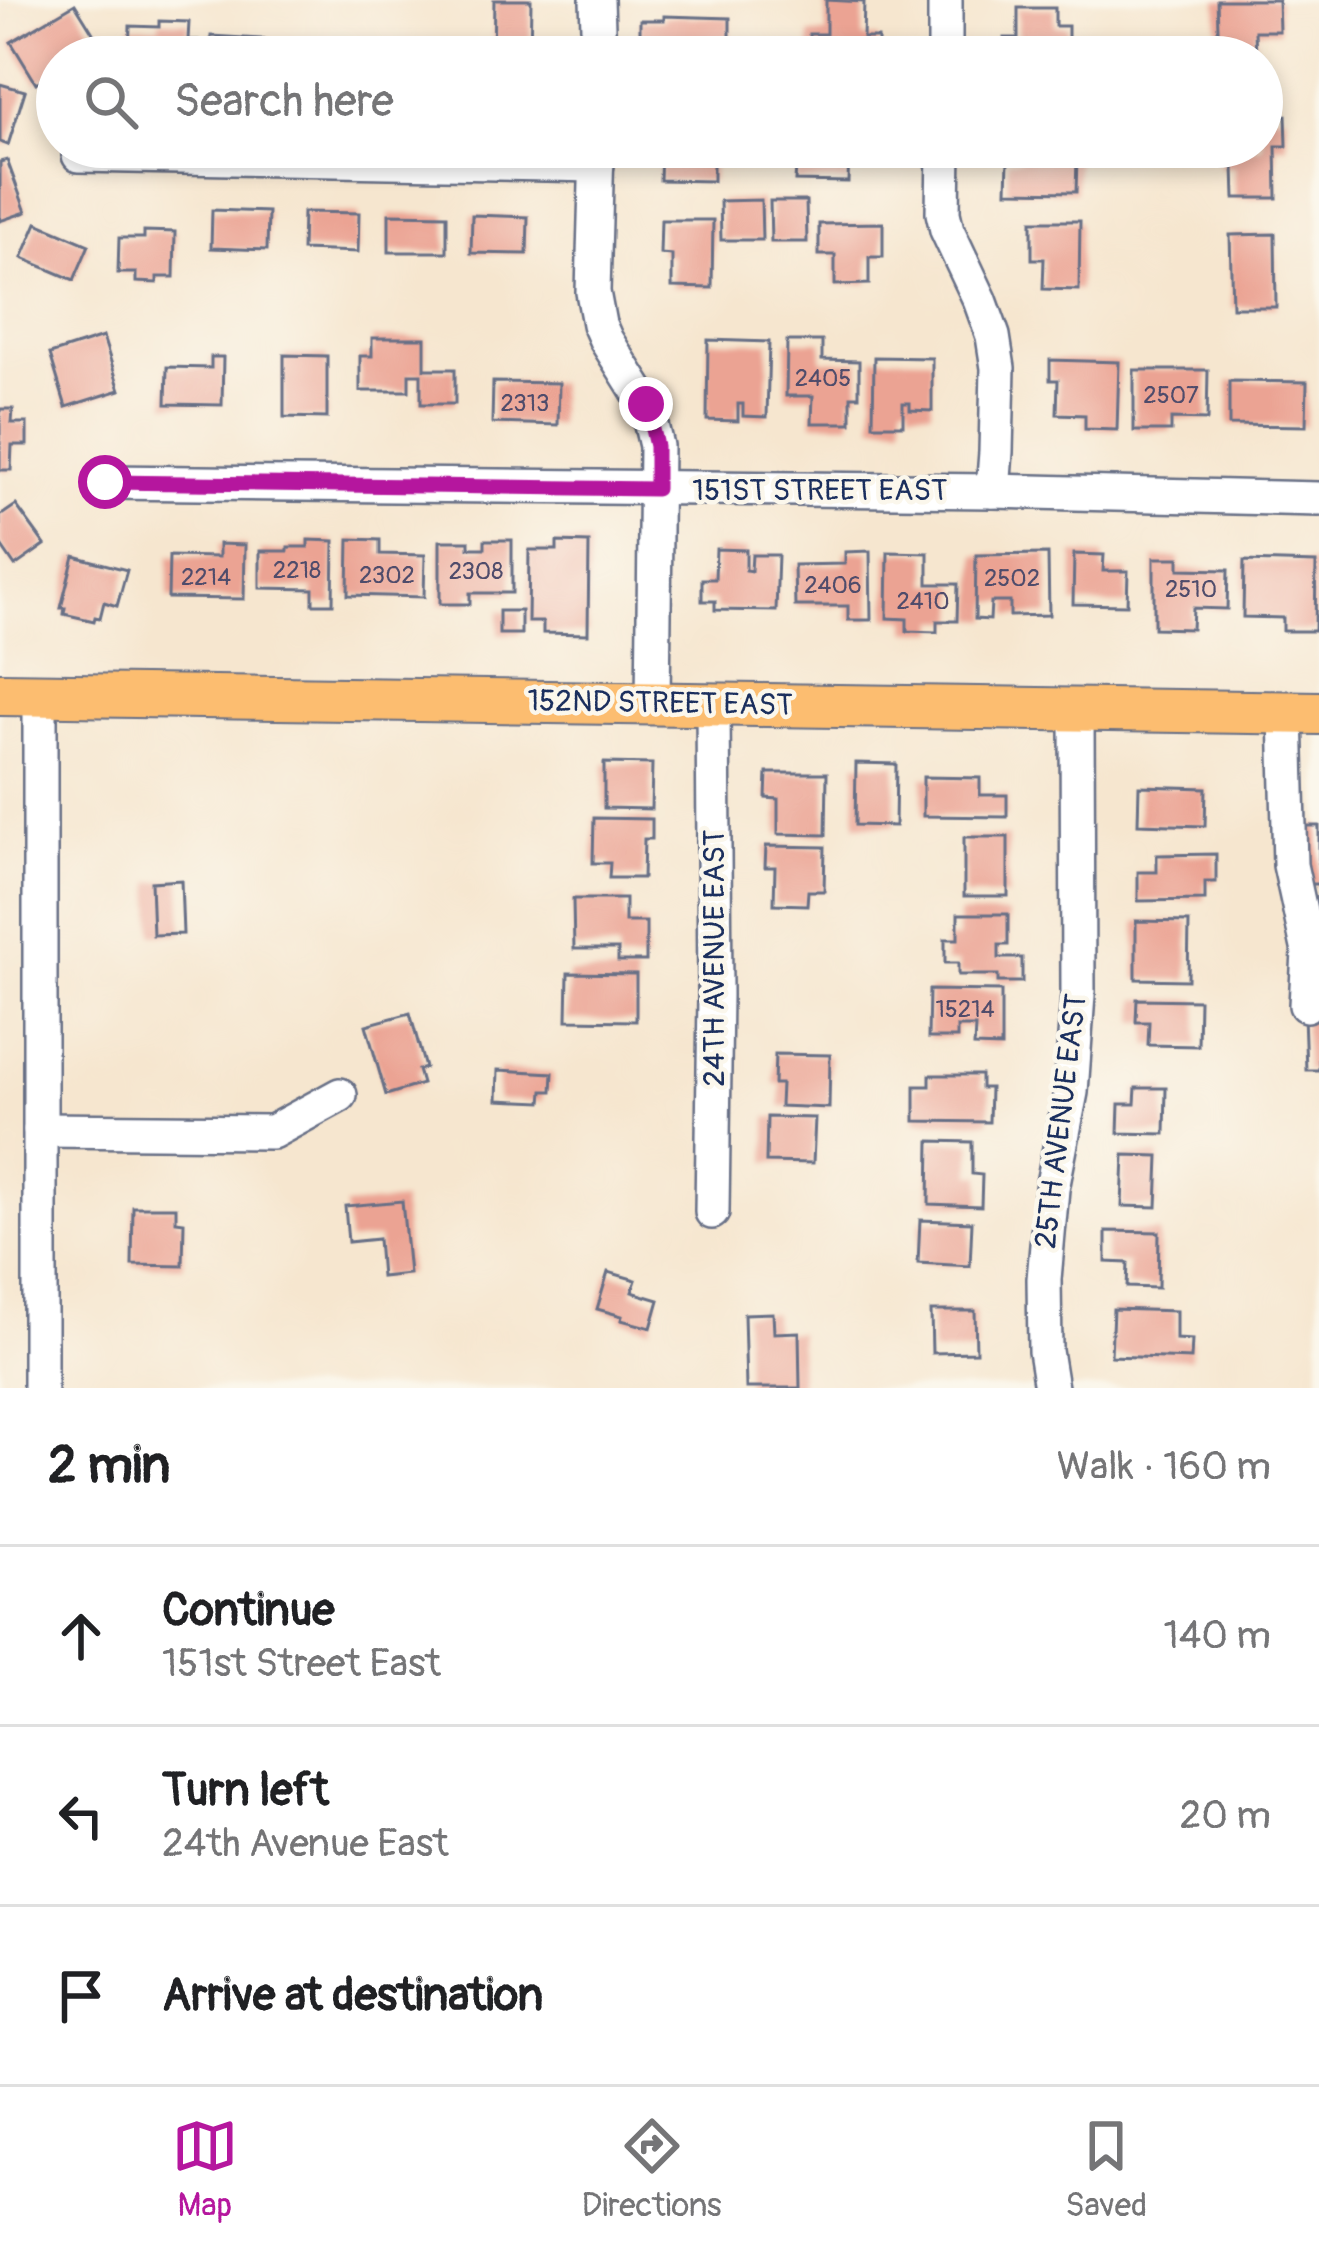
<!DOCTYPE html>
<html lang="en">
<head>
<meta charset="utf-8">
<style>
  :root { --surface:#fff; --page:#f2f2f2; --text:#202124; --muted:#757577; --line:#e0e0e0; --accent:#b5179e }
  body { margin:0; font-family:Pangolin,sans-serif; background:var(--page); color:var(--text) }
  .stop { position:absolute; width:36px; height:36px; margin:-27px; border:9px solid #b5179e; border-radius:50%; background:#fff }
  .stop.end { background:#b5179e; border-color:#fff; box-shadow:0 3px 12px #0008 }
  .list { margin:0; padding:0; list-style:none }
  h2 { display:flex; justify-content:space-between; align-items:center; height:156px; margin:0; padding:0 48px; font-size:51px }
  h2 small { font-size:39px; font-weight:400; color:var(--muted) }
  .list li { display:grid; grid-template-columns:78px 1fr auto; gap:36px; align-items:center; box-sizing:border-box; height:180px; padding:0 48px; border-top:3px solid var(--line) }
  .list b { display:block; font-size:45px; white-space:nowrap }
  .list p { margin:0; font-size:39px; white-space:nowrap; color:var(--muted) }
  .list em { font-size:39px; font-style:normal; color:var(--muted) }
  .icon { flex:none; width:66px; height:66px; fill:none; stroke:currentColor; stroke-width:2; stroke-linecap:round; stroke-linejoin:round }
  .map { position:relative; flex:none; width:1319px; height:1388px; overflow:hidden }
  .search { position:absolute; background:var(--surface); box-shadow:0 6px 18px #0003; left:36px; right:36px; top:36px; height:132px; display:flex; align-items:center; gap:30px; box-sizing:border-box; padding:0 42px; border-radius:66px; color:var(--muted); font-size:45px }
  .sheet { height:696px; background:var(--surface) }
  nav { display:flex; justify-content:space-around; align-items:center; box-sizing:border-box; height:168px; border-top:3px solid var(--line); background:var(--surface); font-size:33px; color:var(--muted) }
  nav a { display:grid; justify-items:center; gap:6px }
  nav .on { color:var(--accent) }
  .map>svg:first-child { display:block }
  .building { fill:#eba393 }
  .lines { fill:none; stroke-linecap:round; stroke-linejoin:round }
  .minor-casing { stroke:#686f86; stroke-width:38 }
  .major-casing { stroke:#686f86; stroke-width:46 }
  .minor { stroke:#fff; stroke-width:33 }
  .major { stroke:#fcbd6f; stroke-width:42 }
  .route { stroke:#b5179e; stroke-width:15 }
  .labels { text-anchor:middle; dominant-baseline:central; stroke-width:9; stroke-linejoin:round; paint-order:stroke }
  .number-label { font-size:24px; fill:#4f4c6b }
  .street-label { font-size:30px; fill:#1b2f5e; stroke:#fbf7ec }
</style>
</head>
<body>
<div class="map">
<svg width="1319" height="1388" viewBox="0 0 1319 1388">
  <rect width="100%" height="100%" fill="#fbf7ec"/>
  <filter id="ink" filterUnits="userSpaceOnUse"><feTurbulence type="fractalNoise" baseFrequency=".00833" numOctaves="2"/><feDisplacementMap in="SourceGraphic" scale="24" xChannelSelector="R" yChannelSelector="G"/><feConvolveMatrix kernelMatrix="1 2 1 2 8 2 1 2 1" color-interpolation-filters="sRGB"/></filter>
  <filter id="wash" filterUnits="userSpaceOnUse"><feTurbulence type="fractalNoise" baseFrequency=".004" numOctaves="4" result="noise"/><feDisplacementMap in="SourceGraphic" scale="48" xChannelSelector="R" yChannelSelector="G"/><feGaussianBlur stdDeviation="2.7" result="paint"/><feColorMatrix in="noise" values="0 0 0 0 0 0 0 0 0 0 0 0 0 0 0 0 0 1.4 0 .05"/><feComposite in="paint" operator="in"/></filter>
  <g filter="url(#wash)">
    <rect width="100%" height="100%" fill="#f6e6cf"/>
    <g id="blocks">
      <g class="building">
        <path d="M494,0H531L530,57H493Z"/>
        <path d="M826,0L864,2L863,38H878V57H824V53H809V34H826Z"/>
        <path d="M1217,0H1278L1279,31H1255L1256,57H1219Z"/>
        <path d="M75,4L96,38L62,57H57V71L36,83L11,42Z"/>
        <path d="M1018,8H1055V26H1068V57H1004V38H1018Z"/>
        <path d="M664,16L730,18V39L718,38L717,57H664V46H640V20H664Z"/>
        <path d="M159,21L189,22L188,40H198V57H129L130,26L159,27Z"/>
        <path d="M211,36L275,40L274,57H209Z"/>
        <path d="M298,44L364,46V57H298Z"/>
        <path d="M0,84L25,91L8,145L0,142Z"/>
        <path d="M1262,115H1286L1287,146H1276L1277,198H1235L1234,167H1220V147H1262Z"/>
        <path d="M673,147H713V181L660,180L661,149Z"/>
        <path d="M805,147H849L848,182L795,181L796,167H804Z"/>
        <path d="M1021,147H1061L1060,157L1077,158L1076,192L1007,191L1008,160H1021Z"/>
        <path d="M7,160L26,212L0,221V162Z"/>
        <path d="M761,200L762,240H721L720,201Z"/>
        <path d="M770,201H806L807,242H771Z"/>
        <path d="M212,210L268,212L267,250L211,248Z"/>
        <path d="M303,212L359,213L358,252L302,250Z"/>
        <path d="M389,214L447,215V252H389Z"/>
        <path d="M472,215L528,217L527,254L471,253Z"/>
        <path d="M661,220H713L712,288L672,287V255L660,254Z"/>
        <path d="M1032,221H1080L1079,290L1043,289L1044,259H1032Z"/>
        <path d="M37,223L89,245L74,280L22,258Z"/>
        <path d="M883,223V257H869V284L835,285V255H819V224Z"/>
        <path d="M144,231L175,232L174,277H157V283L136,282V273H118L119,238H144Z"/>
        <path d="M1275,234L1276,307H1232L1230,235Z"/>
        <path d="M103,337L120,390L66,407L50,354Z"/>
        <path d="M372,338H425V369H455V404H421V374H409V391H360V356H372Z"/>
        <path d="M708,340L769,342L767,417L743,416V404H738V421L707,420Z"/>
        <path d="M787,341H822V360L859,361V396H851V423H812L813,396H786Z"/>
        <path d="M284,355L327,356V418L284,417Z"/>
        <path d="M211,357H223L222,405L166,404L167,367L211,368Z"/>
        <path d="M874,357L932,358V411L910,410V403H903V425H873Z"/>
        <path d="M1050,360L1119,362L1117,430L1085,429V415L1057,414L1058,380H1050Z"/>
        <path d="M1134,370H1208L1207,420L1171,419V431H1134Z"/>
        <path d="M1229,381L1307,382L1306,426L1229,425Z"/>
        <path d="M493,382L559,383L558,425L492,423Z"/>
        <path d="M0,409H13L12,423H27V445H12L11,470H0Z"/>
        <path d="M16,505L45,545L15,566L0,544V516Z"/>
        <path d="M349,539L380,540V554L425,555L424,597L348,595Z"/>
        <path d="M308,540L334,541L333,604H313V589L260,588V551H288V547H308Z"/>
        <path d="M485,540H512V593H470V604H440V541H469V548H485Z"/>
        <path d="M557,542L589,543L588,634L543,633V622H528L529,550H557Z"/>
        <path d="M219,544L245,545L244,599L168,598L169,556L219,557Z"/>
        <path d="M716,549L746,550V570L751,571L752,555H778L776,611L715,610V601H702V579H715Z"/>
        <path d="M870,551L871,620H848V606H795L794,565L845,564V552Z"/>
        <path d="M888,552L928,553V584H958L957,621H937V632L907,631V619L887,618Z"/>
        <path d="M1048,554L1049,615L1010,616V602H991L990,620L975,619L976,555Z"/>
        <path d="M1074,554L1104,555L1103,571H1128L1127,605L1073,604Z"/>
        <path d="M74,556L127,570L117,606L104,602L100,618L95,617L94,621L64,614L65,608H61Z"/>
        <path d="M1154,558H1179V569L1228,570L1227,609L1193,608L1192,629L1154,628Z"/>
        <path d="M1244,561L1316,563L1315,631H1283V618L1243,617Z"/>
        <rect x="499" y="611" width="22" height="23"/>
        <path d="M604,763L652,764L651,809L604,808Z"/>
        <path d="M856,763L896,764L895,826L855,825Z"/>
        <path d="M767,773H827L826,835L778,834V799L766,798Z"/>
        <path d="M923,777L980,778V795H1007V817L923,816Z"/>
        <path d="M1139,786L1206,788L1205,826L1138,824Z"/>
        <path d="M594,818L652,819V839H644L643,878H609L610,863H593Z"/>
        <path d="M1299,826H1319V884H1305Z"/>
        <rect x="964" y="837" width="44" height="59"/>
        <path d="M766,846L825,847L824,891H808L807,905L774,904L775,867H765Z"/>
        <path d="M1216,854V882H1205V900L1138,901V872H1157V855Z"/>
        <path d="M181,880L183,934L153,935L151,882Z"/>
        <path d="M573,899H625V922H646V961H618V949H574Z"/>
        <path d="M958,914H1008V945H999V958H1022V982H998V975H958V963H945V939H958Z"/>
        <path d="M1136,921L1189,922L1188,980L1136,979Z"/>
        <path d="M568,973L636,974V1021L567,1020Z"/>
        <path d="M929,990L1001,991V1047L974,1046L975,1027H957V1038H928Z"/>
        <path d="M1137,999L1199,1000L1198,1046L1148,1045L1149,1022H1136Z"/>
        <path d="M410,1013L425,1068L418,1070L422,1084L386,1095L366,1025Z"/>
        <path d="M1319,1014V1070H1306L1304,1015Z"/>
        <path d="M775,1054L830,1055L829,1108L780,1106L781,1084H774Z"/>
        <path d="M498,1070L553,1073L552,1091H543L542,1102L497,1100Z"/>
        <path d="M930,1075H981V1088H990L989,1122L915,1121V1086H930Z"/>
        <path d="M1136,1088H1166L1165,1134L1118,1133L1119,1104H1135Z"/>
        <path d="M767,1117L815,1118L813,1163L766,1162Z"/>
        <path d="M930,1141L972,1142V1174L982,1175L981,1206L929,1204Z"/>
        <path d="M1124,1155L1159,1156L1157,1207L1122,1206Z"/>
        <path d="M402,1201L409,1274L381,1277L378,1239L348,1242L345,1206Z"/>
        <path d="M133,1207H176V1221L184,1222L183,1266L132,1265Z"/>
        <path d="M920,1220L972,1222L970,1266L918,1263Z"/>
        <path d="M1106,1231L1159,1232L1158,1288L1127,1287L1128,1263L1106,1262Z"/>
        <path d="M608,1272L636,1280L632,1292L659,1300L651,1328L621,1320L622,1316L597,1309Z"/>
        <path d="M1113,1309L1176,1311V1339L1192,1340L1191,1359L1111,1356Z"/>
        <path d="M931,1311H975L976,1352L932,1353Z"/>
        <path d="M773,1313L774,1333L799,1332L800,1388H746L744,1314Z"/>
      </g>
    </g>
  </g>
  <g filter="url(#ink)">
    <use href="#blocks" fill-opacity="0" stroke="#686f86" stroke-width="3"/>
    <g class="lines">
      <defs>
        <g id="minor">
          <path d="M597,0L599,57"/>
          <path d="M945,57V0"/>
          <path d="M597,147L593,292L599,324L606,340L646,404L656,446L653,701"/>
          <path d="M944,147L943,213L947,230L980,300L993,336L998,368L996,452L993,491"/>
          <path d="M79,155L597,165"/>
          <path d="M105,482L993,491L1319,499"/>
          <path d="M40,694V1388"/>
          <path d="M1286,713L1290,865L1309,952L1306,1005"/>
          <path d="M40,1130L272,1132L340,1095"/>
          <path d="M712,1212L715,995L713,704"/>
          <path d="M1051,1388L1045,1351L1044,1279L1052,1189L1071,1092L1078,995L1077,710"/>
        </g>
        <path id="major" d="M0,694L1319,713"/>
      </defs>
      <use href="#minor" class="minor-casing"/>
      <use href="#major" class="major-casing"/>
      <use href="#minor" class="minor"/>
      <use href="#major" class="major"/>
    </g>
  </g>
  <g class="lines" filter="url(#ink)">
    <path class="route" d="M105,482L656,489V446L646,404"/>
  </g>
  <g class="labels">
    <g class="number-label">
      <text x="823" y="378">2405</text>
      <text x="1171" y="395">2507</text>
      <text x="525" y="403">2313</text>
      <text x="297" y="570">2218</text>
      <text x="476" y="571">2308</text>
      <text x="387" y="575">2302</text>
      <text x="206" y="577">2214</text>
      <text x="1012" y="578">2502</text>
      <text x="833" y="585">2406</text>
      <text x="1191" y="589">2510</text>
      <text x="923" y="601">2410</text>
      <text x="965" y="1009">15214</text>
    </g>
    <g class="street-label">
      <text x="820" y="490">151ST STREET EAST</text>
      <text transform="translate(660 703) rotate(1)">152ND STREET EAST</text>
      <text transform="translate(714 958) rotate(-90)">24TH AVENUE EAST</text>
      <text transform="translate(1061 1121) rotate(-83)">25TH AVENUE EAST</text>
    </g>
  </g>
</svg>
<div class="stop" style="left:105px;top:482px"></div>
<div class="stop end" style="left:646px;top:404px"></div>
<div class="search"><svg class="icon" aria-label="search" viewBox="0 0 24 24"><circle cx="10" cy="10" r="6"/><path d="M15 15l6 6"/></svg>Search here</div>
</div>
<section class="sheet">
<h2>2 min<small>Walk · 160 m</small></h2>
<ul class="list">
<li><svg class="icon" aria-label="ahead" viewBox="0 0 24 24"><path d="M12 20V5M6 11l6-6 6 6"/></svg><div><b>Continue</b><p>151st Street East</p></div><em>140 m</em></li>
<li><svg class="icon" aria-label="left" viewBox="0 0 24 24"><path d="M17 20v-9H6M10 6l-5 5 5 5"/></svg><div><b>Turn left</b><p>24th Avenue East</p></div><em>20 m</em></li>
<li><svg class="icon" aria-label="arrive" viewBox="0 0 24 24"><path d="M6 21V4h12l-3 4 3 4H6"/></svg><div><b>Arrive at destination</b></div></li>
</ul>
</section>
<nav>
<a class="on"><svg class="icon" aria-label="map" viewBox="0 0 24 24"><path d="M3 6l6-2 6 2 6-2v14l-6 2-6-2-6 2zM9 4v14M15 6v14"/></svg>Map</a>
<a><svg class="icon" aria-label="directions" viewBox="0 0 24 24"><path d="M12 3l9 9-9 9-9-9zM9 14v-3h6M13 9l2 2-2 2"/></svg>Directions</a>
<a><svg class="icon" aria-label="saved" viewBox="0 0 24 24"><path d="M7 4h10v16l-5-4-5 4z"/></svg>Saved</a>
</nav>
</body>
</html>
